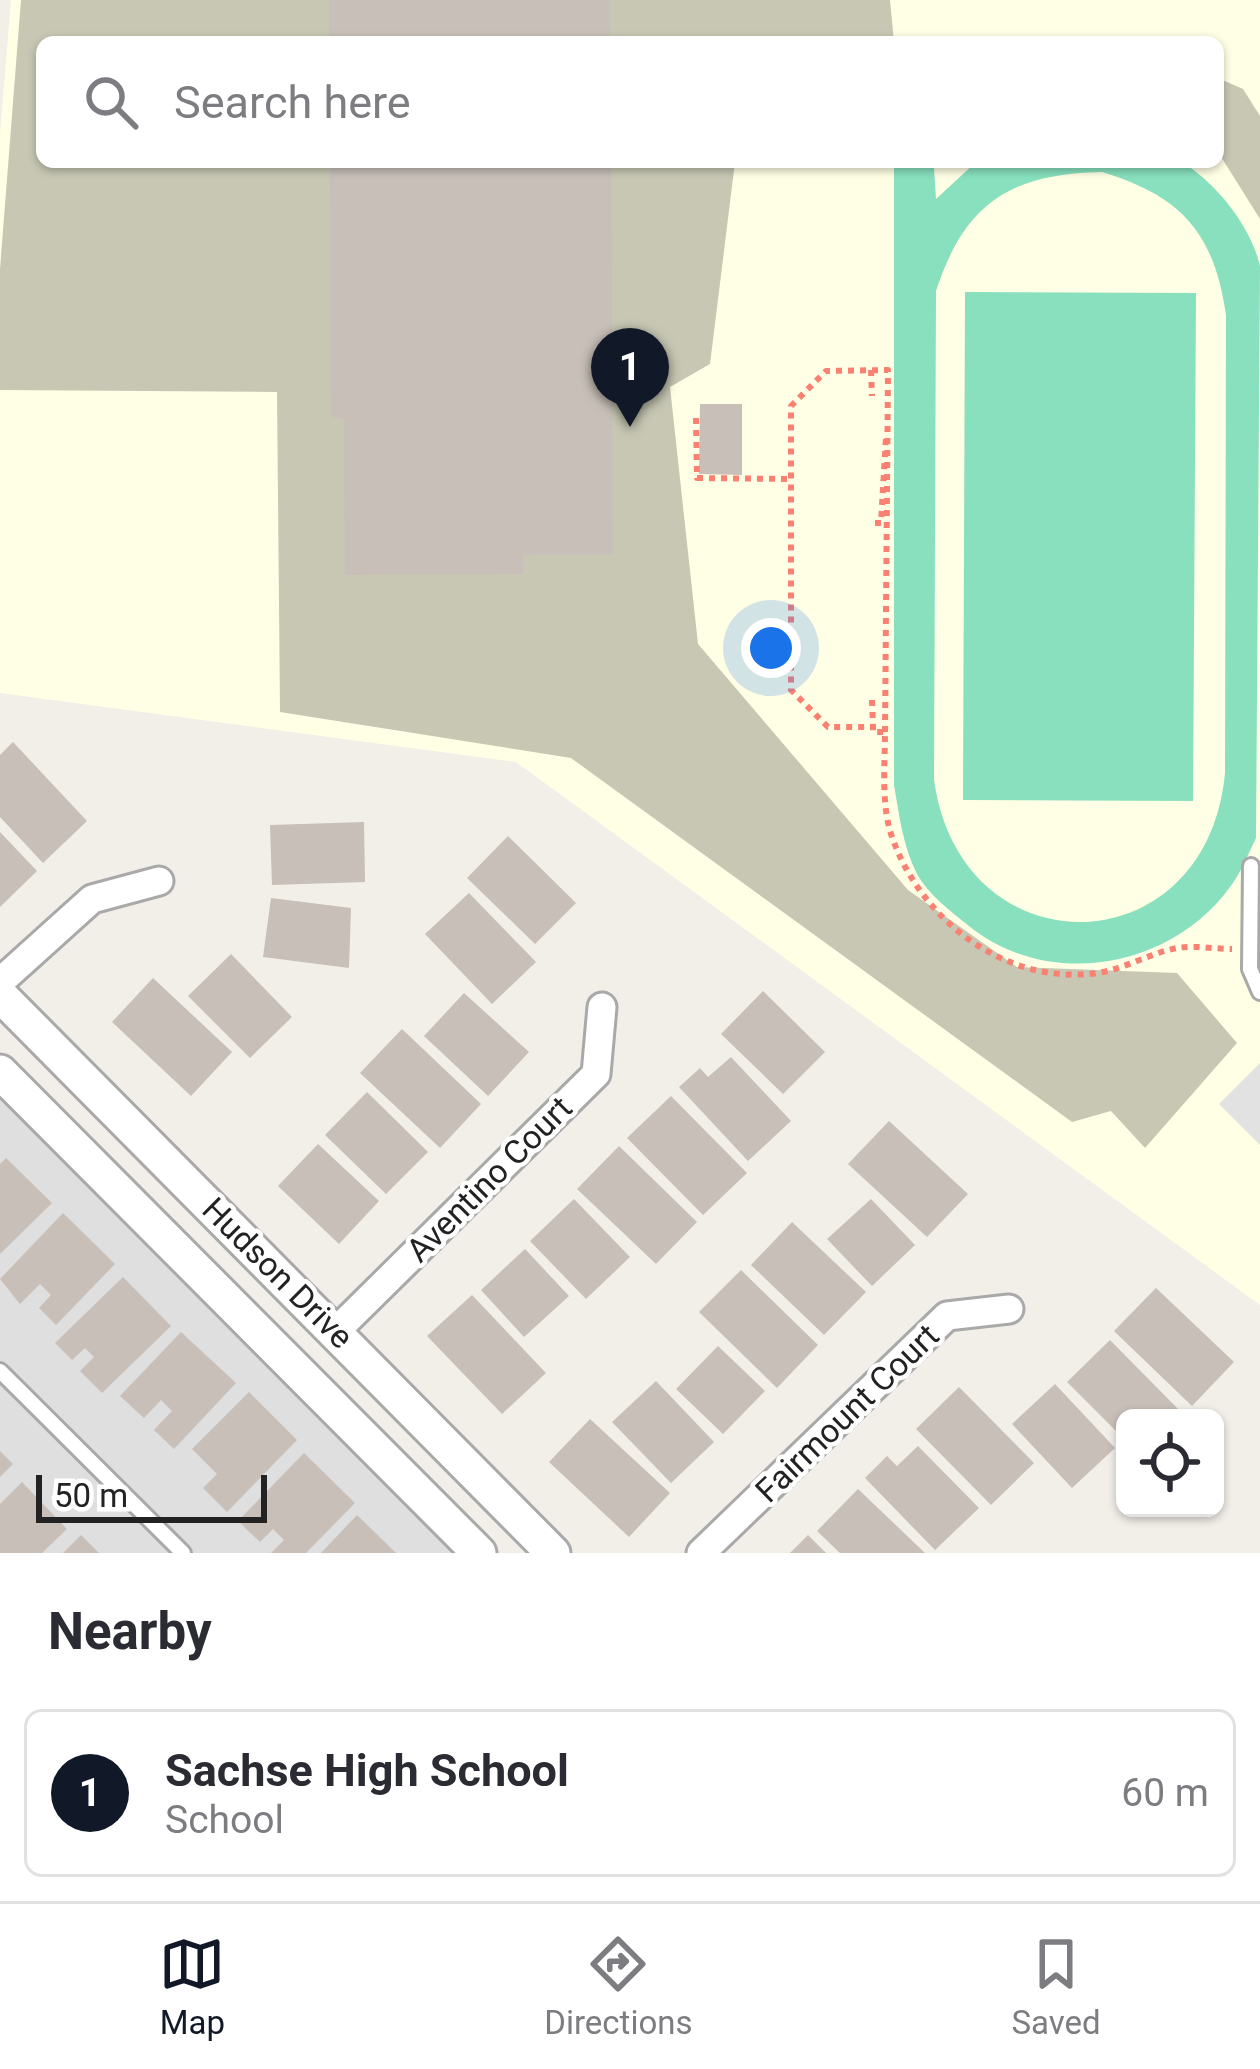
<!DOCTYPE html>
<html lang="en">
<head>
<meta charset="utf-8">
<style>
  :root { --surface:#fff; --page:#f7f7f7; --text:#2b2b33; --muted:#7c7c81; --line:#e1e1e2; --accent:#111827 }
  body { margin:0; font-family:Roboto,sans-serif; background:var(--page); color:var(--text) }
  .controls { position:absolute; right:36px; bottom:36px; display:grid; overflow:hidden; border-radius:18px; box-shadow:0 3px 9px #0004 }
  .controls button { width:108px; height:108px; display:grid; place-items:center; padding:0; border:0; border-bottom:3px solid var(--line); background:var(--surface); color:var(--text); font:60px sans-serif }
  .scale { position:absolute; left:36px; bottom:30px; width:231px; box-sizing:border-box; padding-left:12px; border:6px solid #222; border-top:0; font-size:33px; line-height:42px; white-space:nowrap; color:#222; -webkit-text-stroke:9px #fff; paint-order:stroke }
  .you { position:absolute; left:771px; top:648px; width:42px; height:42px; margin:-30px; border:9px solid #fff; border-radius:50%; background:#1a73e8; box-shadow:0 0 0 18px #1a73e833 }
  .badge { display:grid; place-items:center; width:78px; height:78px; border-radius:50%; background:var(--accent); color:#fff; font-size:39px; font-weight:700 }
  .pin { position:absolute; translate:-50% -99px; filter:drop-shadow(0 3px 6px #0008) }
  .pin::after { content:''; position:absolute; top:63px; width:42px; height:36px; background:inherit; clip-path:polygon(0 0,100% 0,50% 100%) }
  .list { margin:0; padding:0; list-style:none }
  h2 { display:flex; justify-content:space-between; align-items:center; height:156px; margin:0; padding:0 48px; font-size:51px }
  h2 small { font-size:39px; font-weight:400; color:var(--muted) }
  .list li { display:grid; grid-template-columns:78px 1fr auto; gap:36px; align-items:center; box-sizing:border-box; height:168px; margin:0 24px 24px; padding:0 24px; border:3px solid var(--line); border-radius:18px }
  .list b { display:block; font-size:45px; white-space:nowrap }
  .list p { margin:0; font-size:39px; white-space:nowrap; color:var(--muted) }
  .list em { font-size:39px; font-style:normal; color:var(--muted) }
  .icon { flex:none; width:66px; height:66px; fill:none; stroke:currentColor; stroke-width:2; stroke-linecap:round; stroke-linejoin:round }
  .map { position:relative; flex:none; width:1260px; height:1553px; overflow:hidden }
  .search { position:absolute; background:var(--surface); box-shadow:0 3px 9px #0004; left:36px; right:36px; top:36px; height:132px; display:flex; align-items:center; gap:30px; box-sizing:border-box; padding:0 42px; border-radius:18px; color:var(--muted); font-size:45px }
  .sheet { height:348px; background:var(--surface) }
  nav { display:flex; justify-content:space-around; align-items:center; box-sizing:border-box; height:168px; border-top:3px solid var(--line); background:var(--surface); font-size:33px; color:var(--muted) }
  nav a { display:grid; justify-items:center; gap:6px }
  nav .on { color:var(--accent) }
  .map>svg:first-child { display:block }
  .residential { fill:#e0dfdf }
  .education { fill:#ffffe5; fill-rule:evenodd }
  .construction { fill:#c7c7b4 }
  .pitch { fill:#88e0be; fill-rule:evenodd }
  .parking { fill:#e2e2e2 }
  .building { fill:#c7bfb8 }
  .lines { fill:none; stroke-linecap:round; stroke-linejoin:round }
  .service-casing { stroke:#a9a9a9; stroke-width:20 }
  .minor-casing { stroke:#a9a9a9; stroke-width:33 }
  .tertiary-casing { stroke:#a9a9a9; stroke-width:39 }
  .path { stroke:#fa8072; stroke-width:6; stroke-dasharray:6 6; stroke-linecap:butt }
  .service { stroke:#fff; stroke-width:14 }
  .minor { stroke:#fff; stroke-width:27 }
  .tertiary { stroke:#fff; stroke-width:33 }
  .labels { text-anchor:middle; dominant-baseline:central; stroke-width:9; stroke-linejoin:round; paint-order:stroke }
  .street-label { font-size:33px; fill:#222; stroke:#fff }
</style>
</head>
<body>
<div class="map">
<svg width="1260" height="1553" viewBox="0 0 1260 1553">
  <rect width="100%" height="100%" fill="#f2efe9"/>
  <path class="residential" d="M0,1073L462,1553H0Z"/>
  <path class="education" d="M11,0H1260V1305L516,762L0,693V134ZM42,42H1218V162H42Z"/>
  <g class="construction">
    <path d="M21,0H890L894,42H42V162H735L710,364L670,387L698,644L908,890L1017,967L1177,973L1237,1043L1145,1148L1111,1111L1072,1122L571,758L280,712L277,392L0,390V269Z"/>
    <path d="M1218,78L1243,89L1260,116V219L1218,152Z"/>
  </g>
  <g class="pitch">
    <path d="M976,162H1182C1216,183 1251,226 1260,266L1256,838C1248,854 1241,873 1230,887C1171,969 1048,990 969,926C950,911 929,895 917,874C903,847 899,814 894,785V167L934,168L936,199ZM1102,172C1181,196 1214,232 1226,315L1225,773C1207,968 961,973 934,780L936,291C965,202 1011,174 1102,172Z"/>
    <path d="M965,292L1196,293L1193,801L963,800Z"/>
  </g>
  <path class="parking" d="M1260,1063V1145L1219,1104Z"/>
  <g class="building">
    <rect x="329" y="0" width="281" height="42"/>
    <path d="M330,162H611L613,554L523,555V574L345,575L344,420L331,416Z"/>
    <path d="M700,404H742V475L699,474Z"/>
    <path d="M13,742L87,821L43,863L0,817V755Z"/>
    <path d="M364,822L365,882L272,885L270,825Z"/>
    <path d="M0,832L37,871L0,907Z"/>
    <path d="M508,836L576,903L535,944L467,878Z"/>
    <path d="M469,893L536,962L492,1004L425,934Z"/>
    <path d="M271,898L351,908L349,968L263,957Z"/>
    <path d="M231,954L292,1017L250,1058L188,996Z"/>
    <path d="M153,978L232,1052L191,1096L112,1022Z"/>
    <path d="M763,991L825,1052L783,1094L721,1034Z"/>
    <path d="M464,993L529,1052L488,1096L424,1036Z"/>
    <path d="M402,1029L481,1104L440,1148L360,1073Z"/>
    <path d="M731,1057L791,1121L748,1161L679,1087L700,1068L708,1077Z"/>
    <path d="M367,1092L428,1152L386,1194L325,1135Z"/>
    <path d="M671,1096L747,1173L703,1215L627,1138Z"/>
    <path d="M889,1121L968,1194L927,1237L848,1164Z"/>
    <path d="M318,1144L379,1201L339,1244L278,1186Z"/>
    <path d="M619,1146L697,1222L656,1264L577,1189Z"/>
    <path d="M6,1158L52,1203L0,1254V1164Z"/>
    <path d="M574,1199L630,1257L586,1299L530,1241Z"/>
    <path d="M871,1199L915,1245L872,1286L827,1239Z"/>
    <path d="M63,1213L115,1264L56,1325L39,1308L51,1295L40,1284L20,1304L0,1279Z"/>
    <path d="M792,1222L866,1292L824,1335L751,1265Z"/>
    <path d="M525,1249L569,1296L524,1337L481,1290Z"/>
    <path d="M741,1270L818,1345L777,1388L699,1312Z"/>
    <path d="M123,1277L171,1326L102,1393L80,1371L94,1357L85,1348L72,1360L55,1343Z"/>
    <path d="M1156,1288L1234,1362L1192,1406L1114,1331Z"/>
    <path d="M472,1295L546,1373L502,1414L427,1336Z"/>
    <path d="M181,1332L236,1383L174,1449L154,1430L172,1411L161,1400L144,1418L120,1396Z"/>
    <path d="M1110,1340L1180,1411L1173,1418H1125V1440L1067,1382Z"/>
    <path d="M718,1346L765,1391L723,1434L676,1389Z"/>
    <path d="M656,1381L714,1442L671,1483L612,1422Z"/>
    <path d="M1055,1384L1115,1448L1072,1488L1012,1424Z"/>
    <path d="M959,1387L1034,1463L991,1505L916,1429Z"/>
    <path d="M249,1392L297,1440L227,1512L203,1488L217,1474L192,1449Z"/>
    <path d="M590,1419L670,1493L629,1537L549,1462Z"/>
    <path d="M918,1446L979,1508L935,1550L865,1478L887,1456L897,1466Z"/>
    <path d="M0,1451L13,1464L0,1477Z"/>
    <path d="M304,1453L355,1503L306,1553H271L284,1540L273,1529L260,1542L238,1521Z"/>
    <path d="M22,1482L67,1529L42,1553H0V1504Z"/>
    <path d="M858,1489L925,1553H840L817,1531Z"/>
    <path d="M357,1515L396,1553H321Z"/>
    <path d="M81,1535L99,1553H63Z"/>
    <path d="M808,1535L826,1553H790Z"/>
  </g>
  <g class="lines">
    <defs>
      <g id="service">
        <path d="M1251,866L1250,969L1260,992"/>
        <path d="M0,1371L183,1553"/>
      </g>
      <g id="minor">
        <path d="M0,982L92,899L159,881"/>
        <path d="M336,1331L596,1074L602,1007"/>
        <path d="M701,1553L947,1316L1009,1309"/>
      </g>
      <g id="tertiary">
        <path d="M0,995L553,1553"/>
        <path d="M0,1072L479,1553"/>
      </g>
    </defs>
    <use href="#service" class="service-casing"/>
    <use href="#minor" class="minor-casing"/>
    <use href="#tertiary" class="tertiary-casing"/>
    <g class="path">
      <path d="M871,370L872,396"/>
      <path d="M696,418L697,478L791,479"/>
      <path d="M875,523H881L886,437"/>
      <path d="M872,700L873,727"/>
      <path d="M885,732L888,370L826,371L791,406V690L828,727H873V732H885C885,766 881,802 891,834C919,919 1005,986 1097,973C1125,969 1150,953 1177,948C1194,945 1215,949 1232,949"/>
    </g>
    <use href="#service" class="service"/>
    <use href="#minor" class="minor"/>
    <use href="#tertiary" class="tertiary"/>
  </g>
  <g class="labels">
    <g class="street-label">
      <text transform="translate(489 1179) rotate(-45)">Aventino Court</text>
      <text transform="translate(278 1273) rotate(45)">Hudson Drive</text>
      <text transform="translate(847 1413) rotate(-44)">Fairmount Court</text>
    </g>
  </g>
</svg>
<div class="controls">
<button><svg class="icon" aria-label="locate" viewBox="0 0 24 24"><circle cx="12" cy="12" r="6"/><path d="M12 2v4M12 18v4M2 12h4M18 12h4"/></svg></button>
</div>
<div class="scale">50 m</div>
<div class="you"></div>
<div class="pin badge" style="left:630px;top:427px">1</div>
<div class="search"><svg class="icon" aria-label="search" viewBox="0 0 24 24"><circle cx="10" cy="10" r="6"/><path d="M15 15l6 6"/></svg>Search here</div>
</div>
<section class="sheet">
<h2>Nearby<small></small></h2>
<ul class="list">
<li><span class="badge">1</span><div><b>Sachse High School</b><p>School</p></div><em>60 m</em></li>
</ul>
</section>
<nav>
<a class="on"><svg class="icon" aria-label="map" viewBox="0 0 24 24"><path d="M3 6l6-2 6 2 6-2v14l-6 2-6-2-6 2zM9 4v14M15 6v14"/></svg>Map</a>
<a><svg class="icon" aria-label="directions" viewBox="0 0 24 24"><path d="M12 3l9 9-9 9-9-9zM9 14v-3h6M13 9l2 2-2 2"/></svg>Directions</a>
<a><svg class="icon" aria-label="saved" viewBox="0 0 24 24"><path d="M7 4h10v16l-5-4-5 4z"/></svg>Saved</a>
</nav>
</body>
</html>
